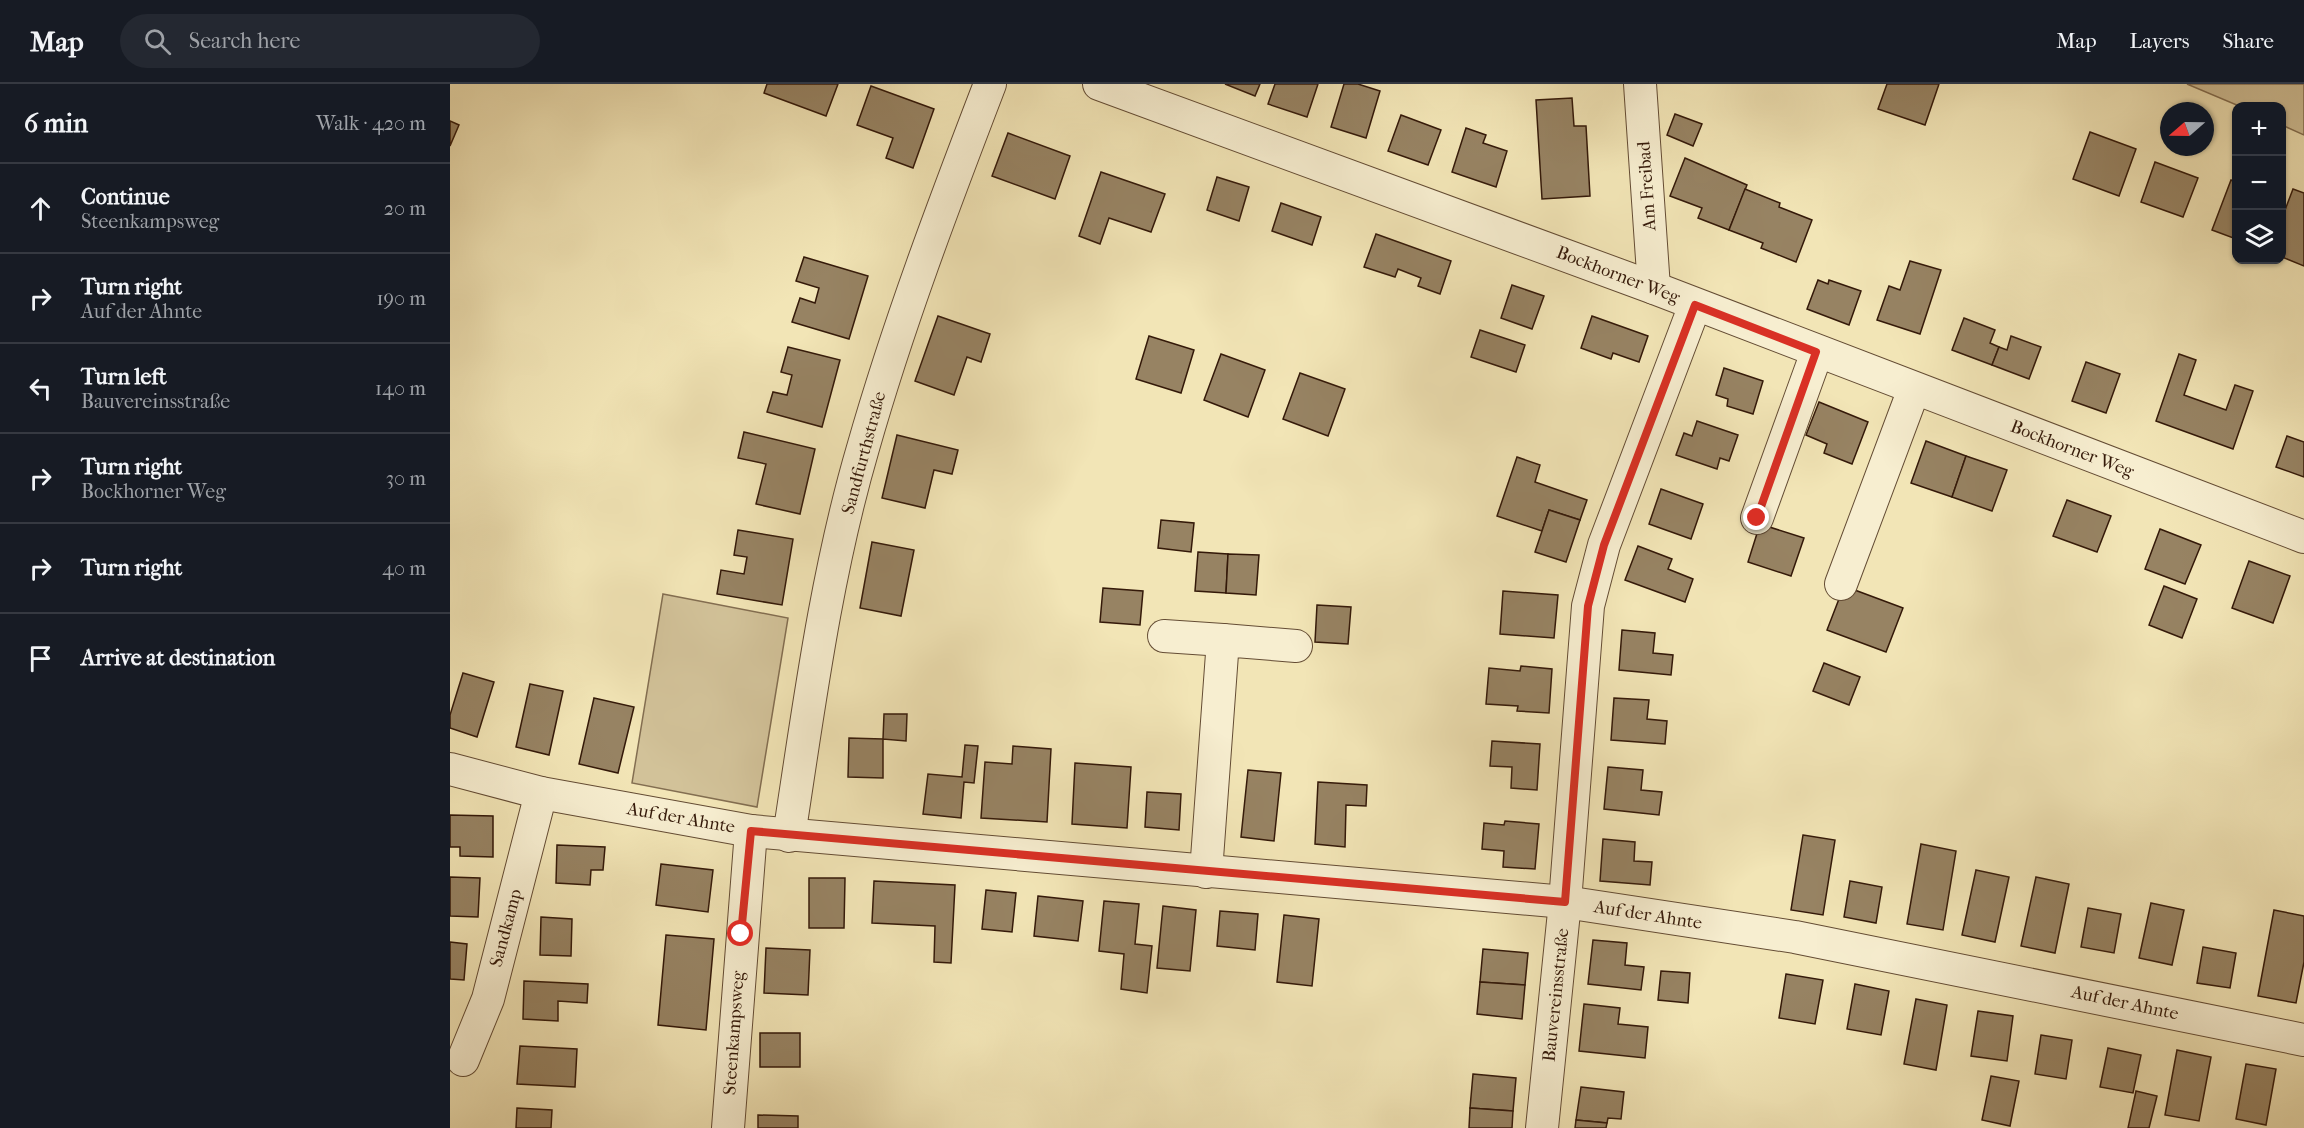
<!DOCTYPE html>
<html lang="en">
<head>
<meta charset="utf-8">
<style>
  :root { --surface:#171b24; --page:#242831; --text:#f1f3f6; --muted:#9ea1a6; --line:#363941 }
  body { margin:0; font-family:"IM FELL French Canon",serif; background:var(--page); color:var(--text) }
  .controls { position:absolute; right:18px; top:18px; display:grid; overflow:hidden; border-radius:12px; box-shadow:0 2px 4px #0004 }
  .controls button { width:54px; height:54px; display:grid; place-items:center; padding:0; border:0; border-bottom:2px solid var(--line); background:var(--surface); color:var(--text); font:30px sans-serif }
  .compass { position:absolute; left:1710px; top:18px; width:54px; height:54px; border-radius:50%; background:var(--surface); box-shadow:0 2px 4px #0004; rotate:250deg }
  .stop { position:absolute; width:18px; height:18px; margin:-14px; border:4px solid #d93025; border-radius:50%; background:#fff }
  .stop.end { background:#d93025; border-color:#fff; box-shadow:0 2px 6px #0008 }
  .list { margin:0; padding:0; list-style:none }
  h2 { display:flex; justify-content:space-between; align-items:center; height:78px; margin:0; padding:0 24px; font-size:26px }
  h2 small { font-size:20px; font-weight:400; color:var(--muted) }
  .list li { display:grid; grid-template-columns:39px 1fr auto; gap:18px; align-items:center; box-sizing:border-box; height:90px; padding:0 24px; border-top:2px solid var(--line) }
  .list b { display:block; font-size:22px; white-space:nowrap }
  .list p { margin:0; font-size:20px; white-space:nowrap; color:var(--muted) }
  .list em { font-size:20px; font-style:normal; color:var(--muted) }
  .icon { flex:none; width:33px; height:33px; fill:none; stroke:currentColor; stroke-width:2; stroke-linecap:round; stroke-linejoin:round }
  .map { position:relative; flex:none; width:1854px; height:1044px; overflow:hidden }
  header { display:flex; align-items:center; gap:36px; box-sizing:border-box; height:84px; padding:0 30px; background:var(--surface); border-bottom:2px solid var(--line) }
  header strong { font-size:28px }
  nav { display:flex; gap:33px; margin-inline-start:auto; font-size:21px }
  .search { width:420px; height:54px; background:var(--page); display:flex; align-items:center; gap:15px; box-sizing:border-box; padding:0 21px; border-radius:33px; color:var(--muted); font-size:22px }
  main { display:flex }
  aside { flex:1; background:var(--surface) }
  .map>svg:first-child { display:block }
  .green { fill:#d2c299; stroke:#836e51; stroke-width:1.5 }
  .building { fill:#978363; stroke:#341909; stroke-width:1.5 }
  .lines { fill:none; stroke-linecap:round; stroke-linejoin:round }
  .minor-casing { stroke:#644c34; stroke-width:34 }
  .minor { stroke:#f7eed0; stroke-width:32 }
  .route { stroke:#d93025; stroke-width:8 }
  .labels { text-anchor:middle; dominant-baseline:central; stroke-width:5; stroke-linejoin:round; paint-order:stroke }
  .street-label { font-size:18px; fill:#341909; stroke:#f7eed0 }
</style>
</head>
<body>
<header>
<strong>Map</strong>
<div class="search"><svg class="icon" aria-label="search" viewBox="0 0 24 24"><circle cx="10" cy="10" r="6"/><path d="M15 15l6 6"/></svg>Search here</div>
<nav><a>Map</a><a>Layers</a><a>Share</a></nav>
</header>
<main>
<aside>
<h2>6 min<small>Walk · 420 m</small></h2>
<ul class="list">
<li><svg class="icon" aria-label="ahead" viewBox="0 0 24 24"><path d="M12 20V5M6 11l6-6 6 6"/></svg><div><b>Continue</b><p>Steenkampsweg</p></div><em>20 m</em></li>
<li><svg class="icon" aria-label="right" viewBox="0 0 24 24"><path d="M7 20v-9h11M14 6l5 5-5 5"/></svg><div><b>Turn right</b><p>Auf der Ahnte</p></div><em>190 m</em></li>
<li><svg class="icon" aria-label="left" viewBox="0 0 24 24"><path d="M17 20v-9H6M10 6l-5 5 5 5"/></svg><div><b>Turn left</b><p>Bauvereinsstraße</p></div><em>140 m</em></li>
<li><svg class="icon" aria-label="right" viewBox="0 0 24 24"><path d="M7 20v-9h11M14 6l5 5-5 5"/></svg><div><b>Turn right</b><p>Bockhorner Weg</p></div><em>30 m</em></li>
<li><svg class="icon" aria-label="right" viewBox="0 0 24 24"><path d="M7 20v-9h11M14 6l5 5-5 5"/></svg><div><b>Turn right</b></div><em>40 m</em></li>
<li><svg class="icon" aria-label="arrive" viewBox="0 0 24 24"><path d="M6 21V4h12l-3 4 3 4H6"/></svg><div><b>Arrive at destination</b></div></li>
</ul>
</aside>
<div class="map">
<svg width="1854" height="1044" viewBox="0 0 1854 1044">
  <rect width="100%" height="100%" fill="#f2e5b6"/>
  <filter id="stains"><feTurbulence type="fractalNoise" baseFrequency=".00333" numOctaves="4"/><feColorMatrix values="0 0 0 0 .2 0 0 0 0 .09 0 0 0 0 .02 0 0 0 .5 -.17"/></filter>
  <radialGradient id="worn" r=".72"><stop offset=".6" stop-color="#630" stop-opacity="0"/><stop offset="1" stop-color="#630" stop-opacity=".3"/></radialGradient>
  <g class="green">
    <path d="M1737,0H1854V51L1832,41V22H1789Z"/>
    <path d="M213,510L338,534L307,723L182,699Z"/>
  </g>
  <g class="building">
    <path d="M317,0H388L376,32L314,9Z"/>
    <path d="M775,0H810L805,12Z"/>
    <path d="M825,0H868L857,33L818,20Z"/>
    <path d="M894,0H908L930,7L916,54L881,43Z"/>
    <path d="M1437,0H1489L1475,41L1428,25Z"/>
    <path d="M421,2L484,25L463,84L436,74L443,54L407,41Z"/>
    <path d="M1122,14L1124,42H1136L1140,112L1092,115L1086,16Z"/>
    <path d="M1225,30L1252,40L1243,62L1217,51Z"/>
    <path d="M951,31L991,46L978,81L938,67Z"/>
    <path d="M0,37L9,41L0,62Z"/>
    <path d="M1016,44L1036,51L1033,59L1057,67L1046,103L1002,88Z"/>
    <path d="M1640,48L1686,65L1669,112L1623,95Z"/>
    <path d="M558,49L620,72L605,115L542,92Z"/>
    <path d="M1235,74L1297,101L1279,146L1248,134L1252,124L1220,112Z"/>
    <path d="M1705,78L1748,94L1733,133L1691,118Z"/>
    <path d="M651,88L715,110L701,148L659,134L650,160L629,152Z"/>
    <path d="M767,93L799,103L789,137L757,126Z"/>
    <path d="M1781,96L1786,98V155L1762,146Z"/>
    <path d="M1295,105L1330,119L1329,123L1362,136L1346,178L1311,164L1313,159L1279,146Z"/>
    <path d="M1843,105L1854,109V182L1832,173V134Z"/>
    <path d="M831,119L871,133L862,161L822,147Z"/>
    <path d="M926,150L1001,177L990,210L968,202L971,194L948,185L945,193L914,183Z"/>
    <path d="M354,173L418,192L399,255L342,238L350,214L365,219L369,204L346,197Z"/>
    <path d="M1460,177L1491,186L1470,250L1427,236L1439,202L1450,206Z"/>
    <path d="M1368,196L1378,200L1379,196L1411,207L1399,241L1357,225Z"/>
    <path d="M1062,201L1094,212L1082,245L1051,234Z"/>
    <path d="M488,232L540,250L531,278L517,273L504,311L465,297Z"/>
    <path d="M1142,232L1198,252L1189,278L1163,269L1161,275L1131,264Z"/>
    <path d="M1514,234L1545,246L1540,259L1549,263L1542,281L1502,266Z"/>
    <path d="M1030,246L1075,261L1066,288L1021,273Z"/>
    <path d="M699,252L744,266L731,309L686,295Z"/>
    <path d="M1561,252L1591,263L1579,295L1542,281L1549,263L1557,266Z"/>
    <path d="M338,263L390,276L372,343L317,328L323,308L337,311L342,291L331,288Z"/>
    <path d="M771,270L815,286L798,333L754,316Z"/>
    <path d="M1729,270L1746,276L1734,311L1776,326L1785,301L1803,307L1783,365L1706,337Z"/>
    <path d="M1636,278L1670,290L1656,329L1622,317Z"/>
    <path d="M1274,284L1313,297L1303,330L1277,322L1278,315L1266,311Z"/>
    <path d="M850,289L895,305L878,352L833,335Z"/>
    <path d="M1369,318L1418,338L1402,380L1374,369L1377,360L1356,351Z"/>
    <path d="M1247,337L1288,351L1279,377L1270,374L1267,385L1226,371L1234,349L1242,352Z"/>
    <path d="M294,348L365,365L350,430L306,420L316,380L288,374Z"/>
    <path d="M447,351L508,366L502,390L484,386L475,424L432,414Z"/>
    <path d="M1837,352L1854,358V393L1826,383Z"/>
    <path d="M1476,357L1516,372L1502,413L1461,399Z"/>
    <path d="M1516,372L1557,386L1542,427L1502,413Z"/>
    <path d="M1067,373L1090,381L1085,398L1137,416L1130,436L1099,426L1092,447L1047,432Z"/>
    <path d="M1211,405L1253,420L1241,455L1199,440Z"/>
    <path d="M1617,416L1661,432L1647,468L1603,452Z"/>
    <path d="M1099,426L1130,436L1116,478L1085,468Z"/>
    <path d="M711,436L744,439L741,468L708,464Z"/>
    <path d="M1310,440L1354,454L1341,492L1298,478Z"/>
    <path d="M1710,445L1751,461L1735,500L1695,485Z"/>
    <path d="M288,446L343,455L332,521L267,510L271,486L294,490L297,473L284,471Z"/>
    <path d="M422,458L464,466L451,532L410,524Z"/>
    <path d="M1188,462L1222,475L1218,485L1243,495L1235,518L1175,496Z"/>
    <path d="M748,468L778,470L776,509L745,507Z"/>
    <path d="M778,470L809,471L806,511L776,509Z"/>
    <path d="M1799,477L1840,492L1823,539L1782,524Z"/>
    <path d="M1394,502L1453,524L1436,568L1377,546Z"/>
    <path d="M1714,502L1747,515L1732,554L1699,541Z"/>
    <path d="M653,504L693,507L690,541L650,538Z"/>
    <path d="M1053,507L1108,511L1104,554L1050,550Z"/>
    <path d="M867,521L901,523L898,560L865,558Z"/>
    <path d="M1172,546L1205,549L1203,569L1223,571L1221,591L1169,586Z"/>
    <path d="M1374,579L1410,593L1399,621L1363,607Z"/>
    <path d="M1071,582L1102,585L1099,629L1067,627L1068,622L1036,620L1039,584L1070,587Z"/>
    <path d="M13,589L44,598L27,653L0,644V631Z"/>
    <path d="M80,600L113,607L99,671L66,663Z"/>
    <path d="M144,614L184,623L168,689L129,680Z"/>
    <path d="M1164,614L1199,616L1197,635L1217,637L1215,660L1161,656Z"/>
    <path d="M434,630H457L456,657L433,655V694L398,693L399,654L433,655Z"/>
    <path d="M1042,657L1090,660L1087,706L1061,704L1062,683L1040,682Z"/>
    <path d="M515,661L528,662L524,699L514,698L511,734L473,730L478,690L512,693Z"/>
    <path d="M563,662L601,665L597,738L531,734L535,678L562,680Z"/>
    <path d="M625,679L681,683L677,744L622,740Z"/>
    <path d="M1158,683L1193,686L1191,706L1212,708L1209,731L1154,725Z"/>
    <path d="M798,686L831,689L824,757L791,753Z"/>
    <path d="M868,698L917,701L916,722L896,721L895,763L865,760Z"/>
    <path d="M697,708L731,710L729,746L695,743Z"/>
    <path d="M0,731L43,732V773L10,772V763H0Z"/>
    <path d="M1055,737L1089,740L1085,785L1053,783L1054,767L1032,765L1034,739L1054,741Z"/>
    <path d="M1353,751L1385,756L1373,831L1341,826Z"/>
    <path d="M1153,755L1185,758L1184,777L1202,778L1200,801L1150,797Z"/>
    <path d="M1471,760L1506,767L1493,846L1457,840Z"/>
    <path d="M107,761L155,763L153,786H141L140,801L106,799Z"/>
    <path d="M211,780L263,786L258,828L206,821Z"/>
    <path d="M1526,786L1559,793L1545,858L1512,851Z"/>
    <path d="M0,793L30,794L28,833L0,832Z"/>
    <path d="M1586,793L1619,800L1605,869L1571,862Z"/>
    <path d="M359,794H395L394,844H359Z"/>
    <path d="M424,797L505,801L501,879L484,878L485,842L422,839Z"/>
    <path d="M1400,797L1432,803L1426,839L1394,833Z"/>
    <path d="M536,806L566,809L562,848L532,845Z"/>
    <path d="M588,812L633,817L628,857L584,852Z"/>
    <path d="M654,817L689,820L685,860L702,862L697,909L671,905L674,870L649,867Z"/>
    <path d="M1701,819L1734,826L1722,881L1689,874Z"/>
    <path d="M713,822L746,826L740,887L707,884Z"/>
    <path d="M1638,824L1671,830L1664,869L1631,863Z"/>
    <path d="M1824,826L1854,832V878L1846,919L1808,912Z"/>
    <path d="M770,827L808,830L805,866L767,862Z"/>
    <path d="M834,831L869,835L862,902L827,898Z"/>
    <path d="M91,833L122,835L121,872L90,871Z"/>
    <path d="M216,851L264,855L256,946L208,941Z"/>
    <path d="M1143,856L1177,859L1175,881L1194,883L1191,906L1138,900Z"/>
    <path d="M0,858L17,860L14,896L0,895Z"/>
    <path d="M1753,863L1786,869L1780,904L1747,899Z"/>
    <path d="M316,864L360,866L358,911L314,909Z"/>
    <path d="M1033,865L1078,869L1075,901L1030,898Z"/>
    <path d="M1211,887L1240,889L1238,919L1208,916Z"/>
    <path d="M1336,890L1373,896L1365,940L1329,934Z"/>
    <path d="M74,897L138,900L137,919L108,917V937L73,935Z"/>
    <path d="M1030,898L1075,901L1072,935L1027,930Z"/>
    <path d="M1405,900L1439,907L1431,951L1397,945Z"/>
    <path d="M1466,915L1497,921L1486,986L1454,980Z"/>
    <path d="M1134,920L1170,924L1168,940L1198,943L1195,974L1129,967Z"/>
    <path d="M1528,927L1563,932L1557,977L1521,972Z"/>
    <rect x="310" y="949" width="40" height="34"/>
    <path d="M1591,951L1622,956L1616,995L1585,990Z"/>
    <path d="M70,962L127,965L125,1003L67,1000Z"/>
    <path d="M1658,964L1691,971L1683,1009L1650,1003Z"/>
    <path d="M1727,966L1761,973L1749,1037L1715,1031Z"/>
    <path d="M1796,980L1826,985L1816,1041L1786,1035Z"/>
    <path d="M1023,990L1066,994L1063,1027L1020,1024Z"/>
    <path d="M1541,992L1569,997L1560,1042L1532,1036Z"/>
    <path d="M1131,1003L1174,1008L1171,1035L1158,1034L1157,1039L1126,1036Z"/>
    <path d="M1686,1007L1707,1012L1699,1044H1678Z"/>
    <path d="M67,1024L102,1026L101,1044H66Z"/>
    <path d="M1020,1024L1063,1027L1062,1044H1019Z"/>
    <path d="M308,1031L348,1032V1044H308Z"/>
    <path d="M1126,1036L1157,1039L1156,1044H1125Z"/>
  </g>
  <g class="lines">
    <defs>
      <g id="minor">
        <path d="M649,0L1204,204L1854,453"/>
        <path d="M1190,0L1204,204"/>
        <path d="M1307,434L1367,268"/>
        <path d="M1391,500L1464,305"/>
        <path d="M714,552L773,556"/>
        <path d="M0,685L91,709L301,747L1115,818L1345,853L1854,956"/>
        <path d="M339,752C359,622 376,490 413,364C448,241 494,120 540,0"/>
        <path d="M756,788L773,556L846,562"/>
        <path d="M13,976L38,915L91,709"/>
        <path d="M278,1044L301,747"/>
        <path d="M1092,1044L1115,818L1138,522L1154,461L1245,221"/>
      </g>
    </defs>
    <use href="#minor" class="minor-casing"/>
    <use href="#minor" class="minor"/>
  </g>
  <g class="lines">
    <path class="route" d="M291,850L301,747L1115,818L1138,522L1154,461L1245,221L1366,268L1307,434"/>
  </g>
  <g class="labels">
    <g class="street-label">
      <text transform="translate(1197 102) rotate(-94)">Am Freibad</text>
      <text transform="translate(1168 191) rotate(21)">Bockhorner Weg</text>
      <text transform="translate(1622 365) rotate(21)">Bockhorner Weg</text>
      <text transform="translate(414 369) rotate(-75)">Sandfurthstraße</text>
      <text transform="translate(231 734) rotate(10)">Auf der Ahnte</text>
      <text transform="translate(1198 831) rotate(9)">Auf der Ahnte</text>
      <text transform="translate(56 844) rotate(-75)">Sandkamp</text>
      <text transform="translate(1106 911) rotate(-84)">Bauvereinsstraße</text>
      <text transform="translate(1675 919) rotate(12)">Auf der Ahnte</text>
      <text transform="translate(284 949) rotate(-86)">Steenkampsweg</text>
    </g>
  </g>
  <rect width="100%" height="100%" filter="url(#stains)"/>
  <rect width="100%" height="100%" fill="url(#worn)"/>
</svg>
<div class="controls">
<button>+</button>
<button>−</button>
<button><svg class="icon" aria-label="layers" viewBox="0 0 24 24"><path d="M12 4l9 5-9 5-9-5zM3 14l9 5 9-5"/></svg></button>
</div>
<svg class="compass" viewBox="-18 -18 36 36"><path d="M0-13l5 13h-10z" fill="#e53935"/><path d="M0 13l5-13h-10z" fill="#9ea1a6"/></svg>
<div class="stop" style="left:291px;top:850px"></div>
<div class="stop end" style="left:1307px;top:434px"></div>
</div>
</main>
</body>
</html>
